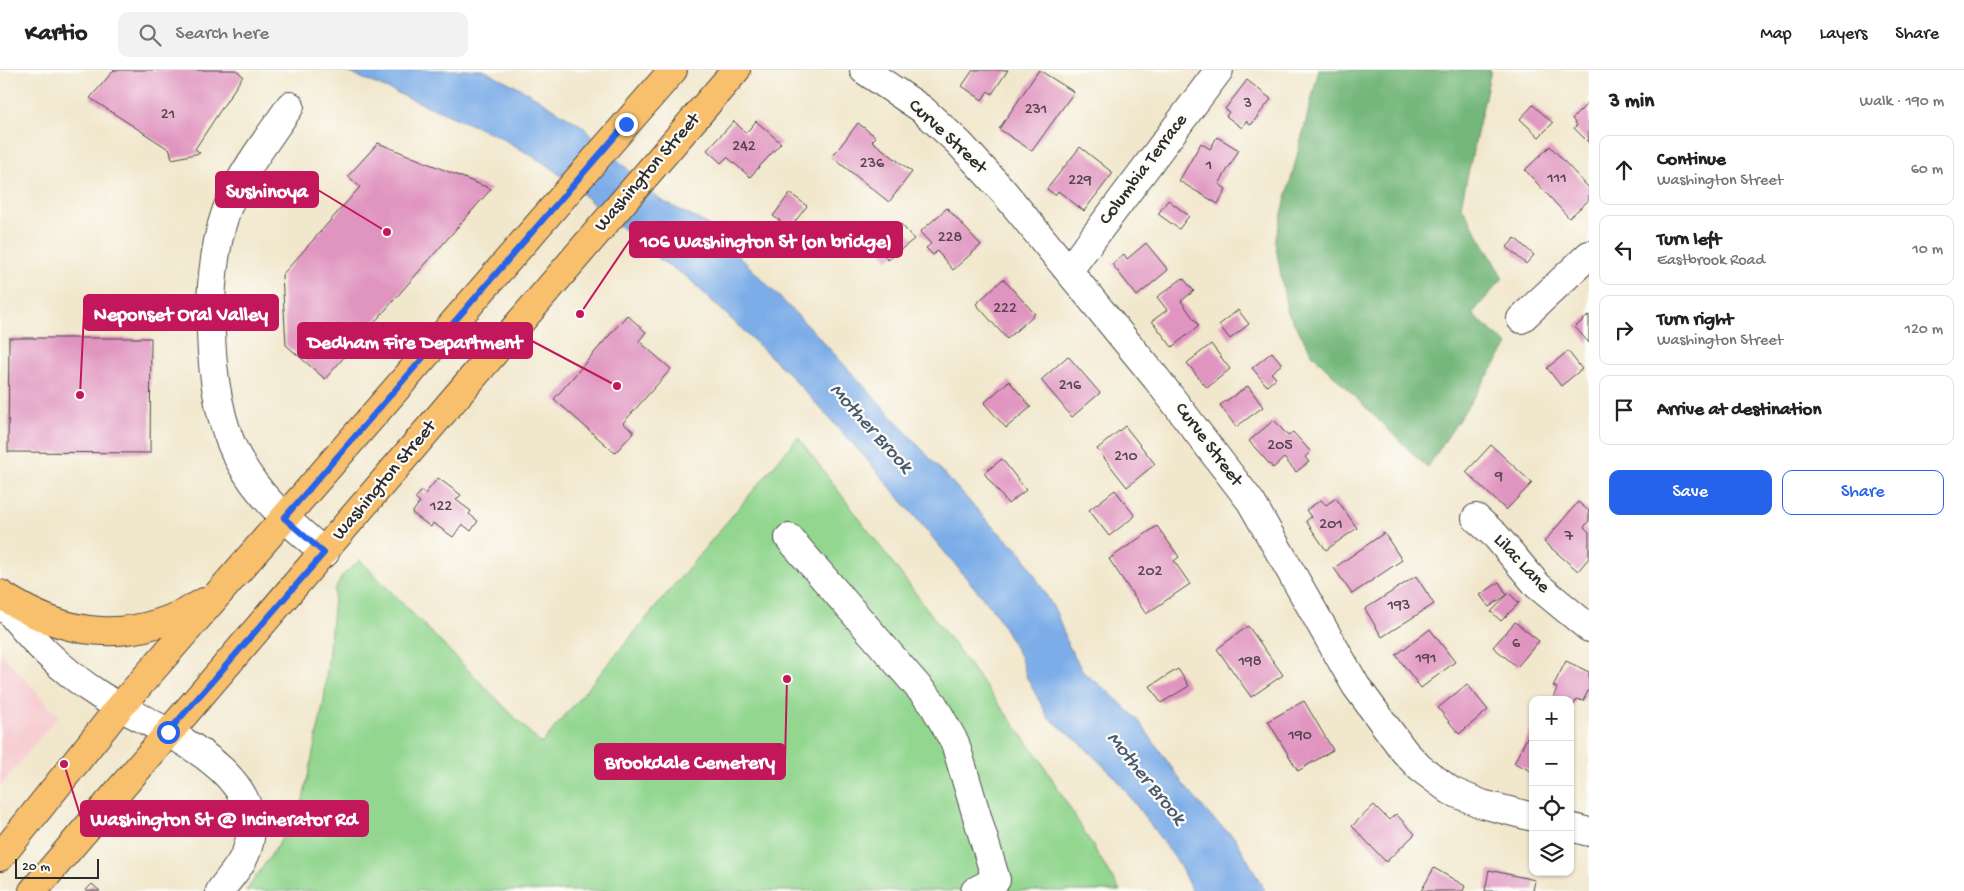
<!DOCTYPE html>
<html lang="en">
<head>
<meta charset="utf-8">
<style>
  :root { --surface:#fff; --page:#f2f2f2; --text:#222; --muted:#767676; --line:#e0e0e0; --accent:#2563eb }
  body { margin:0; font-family:"Gochi Hand",sans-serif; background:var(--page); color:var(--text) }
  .controls { position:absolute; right:15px; bottom:15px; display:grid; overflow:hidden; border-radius:10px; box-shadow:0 1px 4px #0004 }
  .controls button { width:45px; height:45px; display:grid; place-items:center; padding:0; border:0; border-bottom:1px solid var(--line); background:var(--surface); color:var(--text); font:25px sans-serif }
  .scale { position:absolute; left:15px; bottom:12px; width:84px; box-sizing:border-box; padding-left:5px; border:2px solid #2b2b2b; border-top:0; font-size:14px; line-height:18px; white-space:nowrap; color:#2b2b2b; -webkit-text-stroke:4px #fdfcf7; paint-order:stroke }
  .stop { position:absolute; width:15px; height:15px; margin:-11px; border:4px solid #2563eb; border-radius:50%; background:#fff }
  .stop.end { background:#2563eb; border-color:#fff; box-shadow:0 1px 5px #0008 }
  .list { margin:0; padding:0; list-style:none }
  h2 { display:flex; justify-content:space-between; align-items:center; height:65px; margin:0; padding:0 20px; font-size:21px }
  h2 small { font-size:16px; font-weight:400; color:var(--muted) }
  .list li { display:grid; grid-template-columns:32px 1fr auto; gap:15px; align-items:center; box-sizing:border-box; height:70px; margin:0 10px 10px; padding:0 10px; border:1px solid var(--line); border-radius:10px }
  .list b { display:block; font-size:19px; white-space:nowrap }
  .list p { margin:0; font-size:16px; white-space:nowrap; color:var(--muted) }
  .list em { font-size:16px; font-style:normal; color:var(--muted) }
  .actions { display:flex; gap:10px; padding:15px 20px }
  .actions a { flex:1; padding:11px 0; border:1px solid var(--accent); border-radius:10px; text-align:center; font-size:18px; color:var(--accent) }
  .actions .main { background:var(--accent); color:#fff }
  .icon { flex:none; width:28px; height:28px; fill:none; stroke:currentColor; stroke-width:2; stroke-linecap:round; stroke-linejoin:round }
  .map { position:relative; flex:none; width:1589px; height:821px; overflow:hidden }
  header { display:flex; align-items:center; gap:30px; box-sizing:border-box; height:70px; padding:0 25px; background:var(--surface); border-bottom:1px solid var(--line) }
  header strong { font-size:24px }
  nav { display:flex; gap:28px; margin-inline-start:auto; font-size:18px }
  .search { width:350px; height:45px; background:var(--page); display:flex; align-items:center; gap:12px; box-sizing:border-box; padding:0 18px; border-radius:10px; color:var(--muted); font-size:19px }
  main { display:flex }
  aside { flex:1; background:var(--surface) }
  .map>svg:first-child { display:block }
  .built { fill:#f7cfd3 }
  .green { fill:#92d68f; stroke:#5e805d }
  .forest { fill:#75b77a; stroke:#507152 }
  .water { fill:#7dade8; stroke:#546c8a }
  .building { fill:#e094c0 }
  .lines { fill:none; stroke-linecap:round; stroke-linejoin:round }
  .minor-casing { stroke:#494743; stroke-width:30 }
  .major-casing { stroke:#494743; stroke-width:30 }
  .minor { stroke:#fff; stroke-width:28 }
  .major { stroke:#f8bf6c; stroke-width:28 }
  .route { stroke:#2563eb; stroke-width:6 }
  .labels { text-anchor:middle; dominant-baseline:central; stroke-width:4.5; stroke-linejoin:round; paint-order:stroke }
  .number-label { font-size:16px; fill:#584550 }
  .street-label { font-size:19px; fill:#2b2b2b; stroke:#fdfcf7 }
  .water-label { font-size:20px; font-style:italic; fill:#48586d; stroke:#fdfcf7 }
  .leader { fill:none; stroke:#c2185b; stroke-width:2 }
  .callout-dot { fill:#c2185b; stroke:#fdfcf7; stroke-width:2 }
  .callout { fill:#c2185b; stroke:#c2185b; stroke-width:2 }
  .callout-label { font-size:20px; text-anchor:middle; font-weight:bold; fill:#fff }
</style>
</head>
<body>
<header>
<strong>Kartio</strong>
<div class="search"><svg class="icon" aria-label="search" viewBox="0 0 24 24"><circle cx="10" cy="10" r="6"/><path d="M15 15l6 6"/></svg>Search here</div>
<nav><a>Map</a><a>Layers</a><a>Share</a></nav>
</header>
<main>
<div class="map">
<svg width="1589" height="821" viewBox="0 0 1589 821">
  <rect width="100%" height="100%" fill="#fdfcf7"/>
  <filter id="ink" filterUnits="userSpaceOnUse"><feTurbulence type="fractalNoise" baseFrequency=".02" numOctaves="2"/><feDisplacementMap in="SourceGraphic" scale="10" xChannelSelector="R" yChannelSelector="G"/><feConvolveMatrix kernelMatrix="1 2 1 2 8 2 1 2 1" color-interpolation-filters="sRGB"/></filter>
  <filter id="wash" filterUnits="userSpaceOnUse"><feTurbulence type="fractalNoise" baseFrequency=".0096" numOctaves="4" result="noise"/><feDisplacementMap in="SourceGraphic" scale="20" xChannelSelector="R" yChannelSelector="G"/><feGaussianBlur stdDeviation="1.12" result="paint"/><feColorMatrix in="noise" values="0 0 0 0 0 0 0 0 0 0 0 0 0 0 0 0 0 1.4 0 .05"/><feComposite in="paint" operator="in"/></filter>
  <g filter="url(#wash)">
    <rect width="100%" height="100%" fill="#f1e7cc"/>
    <path class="built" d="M0,582L58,646L0,716Z"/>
    <path class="green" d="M798,367L1040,689L1120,821H246L278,775L303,730L324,631L335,519L343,505L360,490L541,674Z"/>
    <path class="forest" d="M1319,0H1491L1461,135L1503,208L1472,244L1508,275L1427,398L1313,285L1287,241L1275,171Z"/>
    <path class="water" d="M343,0H483L522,19L582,56L660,130L707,154L815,263L993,457L1021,482L1056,542L1069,577L1083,602L1111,624L1139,651L1183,714L1211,747L1236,769L1265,821H1192L1178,792L1116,708L1079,672L1048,647L1027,608L1020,586L995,542L864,386L789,304L687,207L660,190L549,96L498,66Z"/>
    <g id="blocks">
      <g class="building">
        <path d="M114,0H236L243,6L195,79L200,83L172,89L170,80L90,28Z"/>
        <path d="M973,0H1008L992,24L988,21L982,30L962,16Z"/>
        <path d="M1039,0L1074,22L1032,81L999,59Z"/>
        <path d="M1247,10L1271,29L1251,55L1246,51L1242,58L1226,46L1229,42L1225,39Z"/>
        <path d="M1587,34L1589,36V73L1574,58L1577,55L1572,49Z"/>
        <path d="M1533,35L1553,53L1539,67L1520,49Z"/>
        <path d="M734,51L746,63L756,51L781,73L750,107L727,87L721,93L707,80Z"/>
        <path d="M858,53L876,67L872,71L912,102L889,132L832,87Z"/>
        <path d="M1217,67L1239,80L1219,114L1226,119L1218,134L1179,111L1201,73L1210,79Z"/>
        <path d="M378,73L491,119L325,309L286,275L282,205L360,117L348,106Z"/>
        <path d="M1550,76L1589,118V130L1569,148L1525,100Z"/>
        <path d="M1080,77L1113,103L1084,141L1058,121L1055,125L1047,119Z"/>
        <path d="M790,123L807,136L790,158L773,146Z"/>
        <path d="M1168,130L1189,146L1179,159L1158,144Z"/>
        <path d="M947,138L981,175L953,200L937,181L933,185L926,178L931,174L920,162Z"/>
        <path d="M901,154L914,169L888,190L876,175Z"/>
        <path d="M1515,168L1534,185L1526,194L1507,177Z"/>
        <path d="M1146,173L1168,200L1137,226L1112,194L1124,184L1127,189Z"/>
        <path d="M1183,208L1194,221L1181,231L1199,256L1172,277L1152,251L1167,240L1157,227Z"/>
        <path d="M1003,209L1035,244L1007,269L976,234Z"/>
        <path d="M1238,240L1249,254L1230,269L1219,255Z"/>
        <path d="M627,245L646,262L639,271L671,299L623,353L634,362L615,383L554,329Z"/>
        <path d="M1589,245V273L1575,257Z"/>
        <path d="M9,268H151L150,383L8,382Z"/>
        <path d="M1211,274L1230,299L1207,318L1187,293Z"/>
        <path d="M1568,281L1582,299L1561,316L1547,298Z"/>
        <path d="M1272,282L1282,294L1271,303L1276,308L1267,316L1252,298Z"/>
        <path d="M1068,286L1100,323L1072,347L1041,310Z"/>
        <path d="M1009,311L1031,337L1006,358L984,333Z"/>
        <path d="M1248,316L1263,337L1236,357L1220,335Z"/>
        <path d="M1274,350L1288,366L1293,362L1311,382L1305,387L1309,392L1296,402L1284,388L1273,398L1249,371Z"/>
        <path d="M1125,356L1155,394L1127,417L1097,379Z"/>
        <path d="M1491,375L1532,413L1506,440L1466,402Z"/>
        <path d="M1002,389L1026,420L1008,434L984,403Z"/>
        <path d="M438,408L461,425L456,430L471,441L469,444L478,451L471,461L462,454L453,467L433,453L431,457L412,443L420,432L415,429L421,421L425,424Z"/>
        <path d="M1115,420L1135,446L1109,466L1089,440Z"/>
        <path d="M1336,428L1357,458L1326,480L1306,451L1311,447L1306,440L1321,430L1326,435Z"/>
        <path d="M1578,432L1589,441V451L1584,457L1589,462V488L1578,501L1544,472Z"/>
        <path d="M1157,456L1179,487L1174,491L1190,514L1146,544L1109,489Z"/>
        <path d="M1384,463L1402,490L1352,524L1334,498Z"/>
        <path d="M1416,506L1434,534L1382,567L1365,539Z"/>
        <path d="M1499,512L1507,525L1489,537L1480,525Z"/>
        <path d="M1509,523L1519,533L1501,551L1491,542Z"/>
        <path d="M1515,552L1539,571L1517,597L1493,577Z"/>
        <path d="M1248,556L1283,605L1251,627L1217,579Z"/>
        <path d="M1430,559L1455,592L1421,618L1396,585Z"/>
        <path d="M1566,591L1589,602V619L1583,631L1577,629L1570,642V630H1552L1557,618L1553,616Z"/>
        <path d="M1178,599L1189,616L1161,633L1150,616Z"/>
        <path d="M1467,614L1488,640L1459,664L1438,638Z"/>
        <path d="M1304,631L1333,680L1298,701L1268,651Z"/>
        <path d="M1533,656V702L1514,693Z"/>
        <path d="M1374,735L1389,750L1396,744L1415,764L1386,792L1352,756Z"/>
        <path d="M1434,798L1465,816L1463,821H1421Z"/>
        <path d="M1489,800L1535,810L1533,821H1485Z"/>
        <path d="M92,814L100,821H85Z"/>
      </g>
    </g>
  </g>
  <g filter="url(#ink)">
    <use href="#blocks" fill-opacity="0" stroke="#494743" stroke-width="1"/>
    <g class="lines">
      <defs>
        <g id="minor">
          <path d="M864,0L922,39L959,73L1003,121L1156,308L1251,432L1356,616L1404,681L1420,698L1451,721L1482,734L1533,747"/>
          <path d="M290,36C270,66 246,96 231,129C202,193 204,327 238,388C259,428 291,454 325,483"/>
          <path d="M1069,200L1219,0"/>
          <path d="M1521,249L1589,185"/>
          <path d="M1476,448L1496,466L1538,516L1589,558"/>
          <path d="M789,468L933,634L955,673L996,810L975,821"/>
          <path d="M0,528C26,566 62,601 101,626C152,658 274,699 247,780C242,795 229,808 220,821"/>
          <path d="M1570,757L1589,762"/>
        </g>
        <g id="major">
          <path d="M0,524C67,569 134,575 204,532"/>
          <path d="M0,787L120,637L673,0"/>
          <path d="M33,821L736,0"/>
        </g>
      </defs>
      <use href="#minor" class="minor-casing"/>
      <use href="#major" class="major-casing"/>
      <use href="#minor" class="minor"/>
      <use href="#major" class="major"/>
    </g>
  </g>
  <g class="lines" filter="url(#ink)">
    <path class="route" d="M168,662L324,483L284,448L626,54"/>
  </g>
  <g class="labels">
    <g class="number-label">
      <text x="1248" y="34">3</text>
      <text x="1036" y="40">231</text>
      <text x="168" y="45">21</text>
      <text x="744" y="77">242</text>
      <text x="872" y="94">236</text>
      <text x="1209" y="96">1</text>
      <text x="1557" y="109">111</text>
      <text x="1080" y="111">229</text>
      <text x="950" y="168">228</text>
      <text x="1005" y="239">222</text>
      <text x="1070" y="316">216</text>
      <text x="1280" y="376">205</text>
      <text x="1126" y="387">210</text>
      <text x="1499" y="407">9</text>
      <text x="441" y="437">122</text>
      <text x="1331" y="455">201</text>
      <text x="1569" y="467">7</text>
      <text x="1150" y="502">202</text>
      <text x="1399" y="536">193</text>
      <text x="1516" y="574">6</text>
      <text x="1426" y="589">191</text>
      <text x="1250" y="592">198</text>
      <text x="1300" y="666">190</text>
    </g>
    <g class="street-label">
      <text transform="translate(947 67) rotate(43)">Curve Street</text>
      <text transform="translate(1144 100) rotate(-53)">Columbia Terrace</text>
      <text transform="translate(648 103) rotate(-49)">Washington Street</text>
      <text transform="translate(1208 375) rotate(53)">Curve Street</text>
      <text transform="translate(385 411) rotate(-50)">Washington Street</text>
      <text transform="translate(1521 494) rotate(47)">Lilac Lane</text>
    </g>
    <g class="water-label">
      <text transform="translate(870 359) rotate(48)">Mother Brook</text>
      <text transform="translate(1145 709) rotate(51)">Mother Brook</text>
    </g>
  </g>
  <path class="leader" d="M387 162L318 120M580 244L630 170M80 325L84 243M617 316L532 271M787 609L785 691M64 694L81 748"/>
  <g class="callout-dot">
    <circle cx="387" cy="162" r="5"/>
    <circle cx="580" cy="244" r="5"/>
    <circle cx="80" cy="325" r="5"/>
    <circle cx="617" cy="316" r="5"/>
    <circle cx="787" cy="609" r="5"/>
    <circle cx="64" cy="694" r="5"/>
  </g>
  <g class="callout">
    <rect x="216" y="102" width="102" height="35" rx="5"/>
    <rect x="630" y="152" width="272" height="35" rx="5"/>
    <rect x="84" y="225" width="194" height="35" rx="5"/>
    <rect x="298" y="253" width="234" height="35" rx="5"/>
    <rect x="595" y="674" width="190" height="35" rx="5"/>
    <rect x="81" y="731" width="287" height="35" rx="5"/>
  </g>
  <g class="callout-label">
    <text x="267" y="127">Sushinoya</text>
    <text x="766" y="177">106 Washington St (on bridge)</text>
    <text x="181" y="250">Neponset Oral Valley</text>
    <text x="415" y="278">Dedham Fire Department</text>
    <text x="690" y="698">Brookdale Cemetery</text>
    <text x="224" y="755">Washington St @ Incinerator Rd</text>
  </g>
</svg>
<div class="controls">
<button>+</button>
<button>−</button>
<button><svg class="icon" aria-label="locate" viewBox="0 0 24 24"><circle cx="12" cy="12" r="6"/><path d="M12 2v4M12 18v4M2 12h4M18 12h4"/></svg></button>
<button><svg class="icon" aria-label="layers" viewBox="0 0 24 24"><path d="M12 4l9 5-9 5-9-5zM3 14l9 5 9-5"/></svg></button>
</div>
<div class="scale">20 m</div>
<div class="stop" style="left:168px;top:662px"></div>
<div class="stop end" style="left:626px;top:54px"></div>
</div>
<aside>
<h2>3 min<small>Walk · 190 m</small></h2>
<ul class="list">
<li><svg class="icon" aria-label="ahead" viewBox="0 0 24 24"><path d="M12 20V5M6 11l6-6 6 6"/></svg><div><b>Continue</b><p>Washington Street</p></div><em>60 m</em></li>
<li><svg class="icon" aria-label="left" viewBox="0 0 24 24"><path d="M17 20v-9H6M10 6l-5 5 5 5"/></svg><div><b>Turn left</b><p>Eastbrook Road</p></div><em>10 m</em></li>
<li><svg class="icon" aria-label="right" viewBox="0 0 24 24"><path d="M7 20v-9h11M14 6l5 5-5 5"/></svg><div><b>Turn right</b><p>Washington Street</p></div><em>120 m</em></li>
<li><svg class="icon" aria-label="arrive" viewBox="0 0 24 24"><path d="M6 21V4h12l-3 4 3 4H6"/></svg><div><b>Arrive at destination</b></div></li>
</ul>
<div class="actions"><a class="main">Save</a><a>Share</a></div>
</aside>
</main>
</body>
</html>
